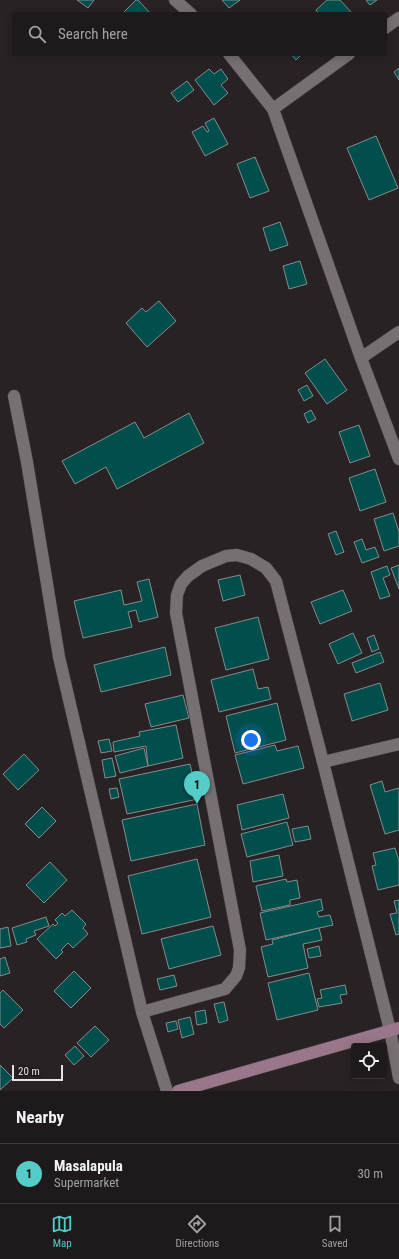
<!DOCTYPE html>
<html lang="en">
<head>
<meta charset="utf-8">
<style>
  :root { --surface:#1e1a1c; --page:#262325; --text:#f1f3f6; --muted:#a1a1a3; --line:#3c383b; --accent:#54cdc8 }
  body { margin:0; font-family:"Roboto Condensed",sans-serif; background:var(--page); color:var(--text) }
  .controls { position:absolute; right:12px; bottom:12px; display:grid; overflow:hidden; border-radius:4px; box-shadow:0 2px 10px #0003 }
  .controls button { width:36px; height:36px; display:grid; place-items:center; padding:0; border:0; border-bottom:1px solid var(--line); background:var(--surface); color:var(--text); font:20px sans-serif }
  .scale { position:absolute; left:12px; bottom:10px; width:51px; box-sizing:border-box; padding-left:4px; border:2px solid #e6e3e5; border-top:0; font-size:11px; line-height:14px; white-space:nowrap; color:#e6e3e5; -webkit-text-stroke:3px #1e191c; paint-order:stroke }
  .you { position:absolute; left:251px; top:740px; width:14px; height:14px; margin:-10px; border:3px solid #fff; border-radius:50%; background:#1a73e8; box-shadow:0 0 0 6px #1a73e833 }
  .badge { display:grid; place-items:center; width:26px; height:26px; border-radius:50%; background:var(--accent); color:#111; font-size:13px; font-weight:700 }
  .pin { position:absolute; translate:-50% -33px; filter:drop-shadow(0 1px 2px #0008) }
  .pin::after { content:''; position:absolute; top:21px; width:14px; height:12px; background:inherit; clip-path:polygon(0 0,100% 0,50% 100%) }
  .list { margin:0; padding:0; list-style:none }
  h2 { display:flex; justify-content:space-between; align-items:center; height:52px; margin:0; padding:0 16px; font-size:17px }
  h2 small { font-size:13px; font-weight:400; color:var(--muted) }
  .list li { display:grid; grid-template-columns:26px 1fr auto; gap:12px; align-items:center; box-sizing:border-box; height:60px; padding:0 16px; border-top:1px solid var(--line) }
  .list b { display:block; font-size:15px; white-space:nowrap }
  .list p { margin:0; font-size:13px; white-space:nowrap; color:var(--muted) }
  .list em { font-size:13px; font-style:normal; color:var(--muted) }
  .icon { flex:none; width:22px; height:22px; fill:none; stroke:currentColor; stroke-width:2; stroke-linecap:round; stroke-linejoin:round }
  .map { position:relative; flex:none; width:399px; height:1091px; overflow:hidden }
  .search { position:absolute; background:var(--surface); box-shadow:0 2px 10px #0003; left:12px; right:12px; top:12px; height:44px; display:flex; align-items:center; gap:10px; box-sizing:border-box; padding:0 14px; border-radius:4px; color:var(--muted); font-size:15px }
  .sheet { height:112px; background:var(--surface) }
  nav { display:flex; justify-content:space-around; align-items:center; box-sizing:border-box; height:56px; border-top:1px solid var(--line); background:var(--surface); font-size:11px; color:var(--muted) }
  nav a { display:grid; justify-items:center; gap:2px }
  nav .on { color:var(--accent) }
  .map>svg:first-child { display:block }
  .building { fill:#004f4d; stroke:#858c8c }
  .lines { fill:none; stroke-linecap:round; stroke-linejoin:round }
  .street-casing { stroke:#434042; stroke-width:13 }
  .secondary-casing { stroke:#434042; stroke-width:13 }
  .street { stroke:#767073; stroke-width:12 }
  .secondary { stroke:#99768a; stroke-width:12 }
</style>
</head>
<body>
<div class="map">
<svg width="399" height="1091" viewBox="0 0 399 1091">
  <rect width="100%" height="100%" fill="#282225"/>
  <g class="building">
    <path d="M77,0H94L88,8Z"/>
    <path d="M136,0H138L151,14H122Z"/>
    <path d="M222,0H240L229,8Z"/>
    <path d="M327,0H340L352,13L350,14H319L316,10Z"/>
    <path d="M366,0H377L370,5Z"/>
    <path d="M291,54H302L296,60Z"/>
    <path d="M399,68V80L394,72Z"/>
    <path d="M209,69L214,74L221,69L228,79L221,85L228,93L214,105L195,80Z"/>
    <path d="M187,81L194,90L178,102L171,93Z"/>
    <path d="M214,118L228,144L205,156L192,132L203,126L207,132L209,131L205,123Z"/>
    <path d="M376,136L398,188L369,200L347,148Z"/>
    <path d="M255,157L269,191L250,198L237,164Z"/>
    <path d="M280,222L288,245L270,251L263,228Z"/>
    <path d="M300,261L307,284L289,289L283,266Z"/>
    <path d="M159,301L176,321L147,347L126,323L142,308L146,312Z"/>
    <path d="M325,359L347,390L327,404L305,373Z"/>
    <path d="M307,385L313,396L304,401L298,390Z"/>
    <path d="M311,410L316,419L308,423L304,414Z"/>
    <path d="M189,413L204,443L117,489L106,467L75,484L62,461L135,422L144,438Z"/>
    <path d="M359,425L370,456L350,463L339,432Z"/>
    <path d="M375,469L386,502L360,511L349,478Z"/>
    <path d="M393,513L399,532V546L384,551L374,519Z"/>
    <path d="M336,531L344,552L336,555L328,534Z"/>
    <path d="M362,539L366,550L375,547L379,557L362,563L354,542Z"/>
    <path d="M399,565V589L391,568Z"/>
    <path d="M387,566L390,575L383,578L390,596L380,599L371,572Z"/>
    <path d="M240,575L245,595L223,601L218,580Z"/>
    <path d="M149,579L158,617L139,622L136,610L128,612L132,627L83,638L74,601L121,590L124,605L142,601L137,582Z"/>
    <path d="M343,590L352,611L320,624L311,602Z"/>
    <path d="M258,617L269,659L226,670L215,628Z"/>
    <path d="M353,633L362,653L338,664L329,644Z"/>
    <path d="M374,635L379,649L372,652L367,638Z"/>
    <path d="M165,647L171,675L101,692L94,665Z"/>
    <path d="M380,652L384,662L356,673L352,663Z"/>
    <path d="M253,669L258,689L268,687L271,699L219,712L211,680Z"/>
    <path d="M380,683L388,710L352,721L344,694Z"/>
    <path d="M183,695L189,718L151,727L145,704Z"/>
    <path d="M277,703L286,740L235,753L226,716Z"/>
    <path d="M176,725L183,758L148,766L146,746L114,752L113,742L140,736L139,732Z"/>
    <path d="M109,739L112,751L101,753L98,741Z"/>
    <path d="M275,745L277,751L298,746L304,768L243,784L235,755Z"/>
    <path d="M144,748L148,766L120,773L115,756Z"/>
    <path d="M24,754L39,770L18,790L3,774Z"/>
    <path d="M112,758L116,776L105,778L102,760Z"/>
    <path d="M190,764L198,799L127,814L119,779Z"/>
    <path d="M382,781L385,792L399,788V830L385,834L370,785Z"/>
    <path d="M117,788L119,797L111,799L109,789Z"/>
    <path d="M283,794L289,818L242,830L237,805Z"/>
    <path d="M197,804L205,845L131,861L122,820Z"/>
    <path d="M42,807L56,821L39,838L25,824Z"/>
    <path d="M287,822L293,845L247,857L241,834Z"/>
    <path d="M308,826L311,839L295,842L292,829Z"/>
    <path d="M395,848L399,861V885L378,890L372,866L376,865L373,853Z"/>
    <path d="M279,855L283,876L253,882L250,861Z"/>
    <path d="M197,859L211,917L142,934L128,876Z"/>
    <path d="M50,862L67,880L44,903L26,885Z"/>
    <path d="M286,879L287,882L297,880L300,898L290,900V905L262,911L256,886Z"/>
    <path d="M321,899L323,910L317,912L319,917L330,915L333,925L266,940L260,913Z"/>
    <path d="M399,900V934L396,935L390,914L397,913L394,901Z"/>
    <path d="M72,910L86,924L83,928L88,934L73,948L68,943L61,950L63,952L56,959L37,939L53,924L55,926L58,923L55,920L62,913L65,916Z"/>
    <path d="M46,917L49,926L34,931L36,935L26,939L27,942L17,945L12,928Z"/>
    <path d="M213,926L221,955L169,969L161,939Z"/>
    <path d="M8,927L11,946L0,948V929Z"/>
    <path d="M319,928L322,940L303,944L308,968L268,977L261,947L273,944L272,940Z"/>
    <path d="M319,946L321,956L309,958L307,949Z"/>
    <path d="M5,957L10,973L0,976V959Z"/>
    <path d="M74,971L91,988L71,1008L54,991Z"/>
    <path d="M309,973L318,1010L277,1020L268,983Z"/>
    <path d="M174,975L177,986L160,990L157,979Z"/>
    <path d="M345,985L347,994L340,995L342,1003L319,1007L317,999L322,998L320,990Z"/>
    <path d="M3,990L23,1010L4,1028L0,1024V993Z"/>
    <path d="M224,1002L228,1020L219,1023L214,1004Z"/>
    <path d="M205,1010L207,1023L197,1025L195,1012Z"/>
    <path d="M190,1017L194,1034L182,1038L178,1020Z"/>
    <path d="M176,1021L178,1029L168,1032L166,1023Z"/>
    <path d="M95,1026L109,1040L91,1057L77,1043Z"/>
    <path d="M75,1046L84,1056L74,1065L65,1055Z"/>
    <path d="M0,1065L13,1078L0,1090Z"/>
  </g>
  <g class="lines">
    <defs>
      <g id="street">
        <path d="M175,0L191,14"/>
        <path d="M385,28L399,18"/>
        <path d="M229,54L273,109L361,358L399,459"/>
        <path d="M273,109L349,54"/>
        <path d="M361,358L399,332"/>
        <path d="M14,396L27,462L59,657L142,1012"/>
        <path d="M399,744L323,762L390,1030L399,1078"/>
        <path d="M167,1091L142,1012L225,989L236,976L239,968L240,950L176,613L177,595L181,584L188,576L202,566L226,556L237,555L251,559L266,568L276,581L323,762"/>
      </g>
      <path id="secondary" d="M178,1091L399,1028"/>
    </defs>
    <use href="#street" class="street-casing"/>
    <use href="#secondary" class="secondary-casing"/>
    <use href="#street" class="street"/>
    <use href="#secondary" class="secondary"/>
  </g>
</svg>
<div class="controls">
<button><svg class="icon" aria-label="locate" viewBox="0 0 24 24"><circle cx="12" cy="12" r="6"/><path d="M12 2v4M12 18v4M2 12h4M18 12h4"/></svg></button>
</div>
<div class="scale">20 m</div>
<div class="you"></div>
<div class="pin badge" style="left:197px;top:804px">1</div>
<div class="search"><svg class="icon" aria-label="search" viewBox="0 0 24 24"><circle cx="10" cy="10" r="6"/><path d="M15 15l6 6"/></svg>Search here</div>
</div>
<section class="sheet">
<h2>Nearby<small></small></h2>
<ul class="list">
<li><span class="badge">1</span><div><b>Masalapula</b><p>Supermarket</p></div><em>30 m</em></li>
</ul>
</section>
<nav>
<a class="on"><svg class="icon" aria-label="map" viewBox="0 0 24 24"><path d="M3 6l6-2 6 2 6-2v14l-6 2-6-2-6 2zM9 4v14M15 6v14"/></svg>Map</a>
<a><svg class="icon" aria-label="directions" viewBox="0 0 24 24"><path d="M12 3l9 9-9 9-9-9zM9 14v-3h6M13 9l2 2-2 2"/></svg>Directions</a>
<a><svg class="icon" aria-label="saved" viewBox="0 0 24 24"><path d="M7 4h10v16l-5-4-5 4z"/></svg>Saved</a>
</nav>
</body>
</html>
